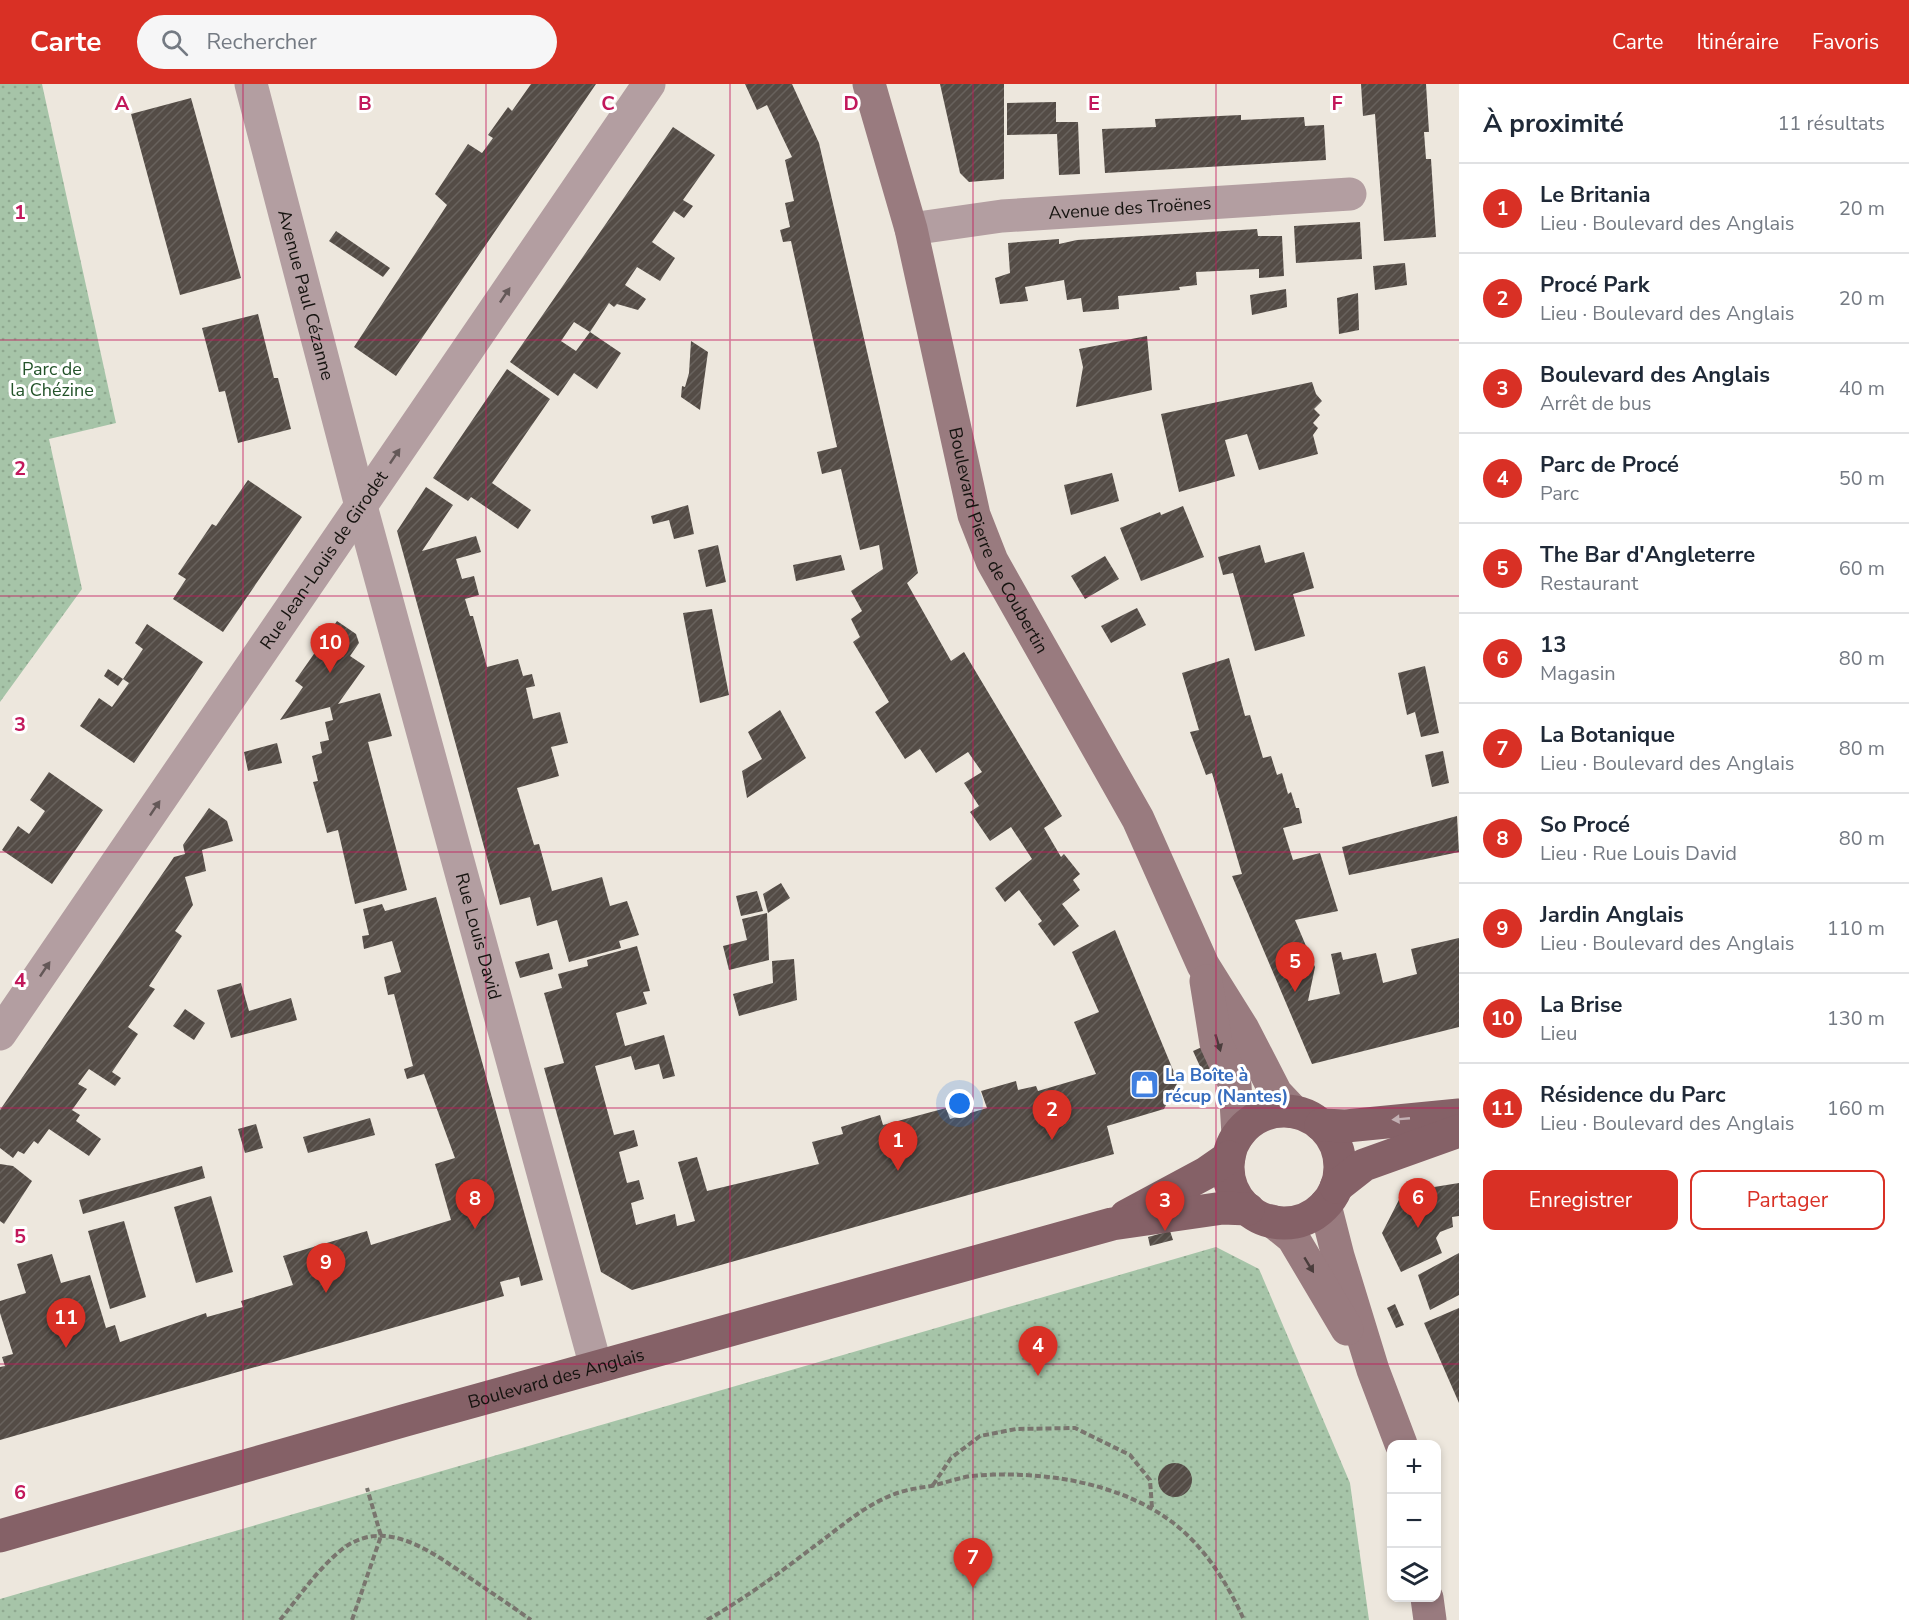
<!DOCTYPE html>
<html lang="fr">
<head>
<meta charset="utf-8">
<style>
  :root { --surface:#fff; --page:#f6f6f7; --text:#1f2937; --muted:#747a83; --line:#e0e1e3; --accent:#d93025 }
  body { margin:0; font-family:"Nunito Sans",sans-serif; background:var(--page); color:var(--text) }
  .controls { position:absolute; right:18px; bottom:18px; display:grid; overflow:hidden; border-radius:12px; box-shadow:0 3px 9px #0003 }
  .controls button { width:54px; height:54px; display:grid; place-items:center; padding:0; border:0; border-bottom:2px solid var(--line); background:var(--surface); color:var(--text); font:30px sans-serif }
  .you { position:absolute; left:960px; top:1020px; width:21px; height:21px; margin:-15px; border:4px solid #fff; border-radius:50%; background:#1a73e8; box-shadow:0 0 0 9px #1a73e833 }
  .badge { display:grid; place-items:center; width:39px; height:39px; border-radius:50%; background:var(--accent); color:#fff; font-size:20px; font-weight:700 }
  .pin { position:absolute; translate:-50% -50px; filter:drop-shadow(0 2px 3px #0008) }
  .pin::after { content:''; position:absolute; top:32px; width:21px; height:18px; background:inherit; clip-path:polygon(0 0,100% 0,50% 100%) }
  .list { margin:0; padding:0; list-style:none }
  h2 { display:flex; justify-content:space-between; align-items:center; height:78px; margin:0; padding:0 24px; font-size:26px }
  h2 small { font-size:20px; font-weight:400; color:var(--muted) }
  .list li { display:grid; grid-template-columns:39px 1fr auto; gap:18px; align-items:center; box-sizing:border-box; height:90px; padding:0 24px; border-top:2px solid var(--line) }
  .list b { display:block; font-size:22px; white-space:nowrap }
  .list p { margin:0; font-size:20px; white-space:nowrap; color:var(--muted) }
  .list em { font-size:20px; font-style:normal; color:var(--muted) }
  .actions { display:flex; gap:12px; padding:18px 24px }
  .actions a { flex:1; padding:14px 0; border:2px solid var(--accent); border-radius:12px; text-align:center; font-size:21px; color:var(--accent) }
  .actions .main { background:var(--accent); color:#fff }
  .icon { flex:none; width:33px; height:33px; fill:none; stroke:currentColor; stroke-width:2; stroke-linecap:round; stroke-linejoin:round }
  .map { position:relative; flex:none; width:1459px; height:1536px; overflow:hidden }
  header { display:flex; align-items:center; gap:36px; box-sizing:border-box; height:84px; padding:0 30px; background:var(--accent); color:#fff }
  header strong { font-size:28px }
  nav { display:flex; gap:33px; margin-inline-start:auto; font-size:21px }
  .search { width:420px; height:54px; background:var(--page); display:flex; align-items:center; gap:15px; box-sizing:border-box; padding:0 21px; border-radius:33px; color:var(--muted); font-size:22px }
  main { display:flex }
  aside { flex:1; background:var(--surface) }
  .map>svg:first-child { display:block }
  .park { fill:url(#park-dots) }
  .building { fill:url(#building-hatch); fill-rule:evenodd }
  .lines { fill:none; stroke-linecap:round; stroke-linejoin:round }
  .path { stroke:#79756e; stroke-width:4; stroke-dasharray:6 3; stroke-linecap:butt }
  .street { stroke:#b39ea1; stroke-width:33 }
  .secondary { stroke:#997b7f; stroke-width:33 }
  .primary { stroke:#856167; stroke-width:33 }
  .oneway { fill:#645858 }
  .oneway2 { fill:#4a3d3c }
  .oneway3 { fill:#c2b0b3 }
  .grid { fill:none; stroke:#c2185b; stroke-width:1.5; stroke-opacity:0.55 }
  .labels { text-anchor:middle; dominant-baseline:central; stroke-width:6; stroke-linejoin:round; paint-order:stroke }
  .street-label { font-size:18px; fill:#15130f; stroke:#fff }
  .park-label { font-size:18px; fill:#235329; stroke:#fff }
  .shop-label { font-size:18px; font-weight:bold; fill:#366cbe; stroke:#fff; text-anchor:start }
  .grid-label { font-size:20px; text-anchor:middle; font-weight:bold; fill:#c2185b; stroke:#fff; stroke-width:6; stroke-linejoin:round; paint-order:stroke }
</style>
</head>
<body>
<header>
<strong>Carte</strong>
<div class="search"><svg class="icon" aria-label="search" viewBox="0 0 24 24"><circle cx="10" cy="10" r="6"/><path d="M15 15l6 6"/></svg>Rechercher</div>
<nav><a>Carte</a><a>Itinéraire</a><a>Favoris</a></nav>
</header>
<main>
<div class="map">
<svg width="1459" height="1536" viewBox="0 0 1459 1536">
  <defs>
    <pattern id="park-dots" width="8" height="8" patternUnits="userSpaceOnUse" patternTransform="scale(1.5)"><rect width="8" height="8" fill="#a6c4a8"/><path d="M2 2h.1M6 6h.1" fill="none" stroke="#8ea88f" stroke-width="1.8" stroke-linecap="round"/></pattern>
    <pattern id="building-hatch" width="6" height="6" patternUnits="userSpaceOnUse" patternTransform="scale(1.5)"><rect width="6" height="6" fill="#544c46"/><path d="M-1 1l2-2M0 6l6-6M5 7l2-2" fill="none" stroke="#68625d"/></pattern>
  </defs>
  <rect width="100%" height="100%" fill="#ede7dd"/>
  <g class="park">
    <path d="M0,0H42L116,339L49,355L82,505L0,618Z"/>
    <path d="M1216,1163L1259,1185L1350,1399L1369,1536H0V1515Z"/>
  </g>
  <g class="building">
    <path d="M531,0H596L396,292L354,263L447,121L435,110L468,60L482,69L493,54L488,51L508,23L512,27Z"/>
    <path d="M745,0H792L819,59L918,489L907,499L951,577L964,568L1062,732L1044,744L1061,773L1064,770L1080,790L1073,796L1080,806L1062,820L1079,842L1054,862L1038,840L1042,837L1019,806L1005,818L995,804L1032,775L1011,743L990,757L970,728L979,722L964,699L982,688L968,668L936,689L920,665L905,675L875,628L889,618L853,558L860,553L851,535L862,527L851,507L883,485L879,461L860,466L841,385L822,390L817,368L837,363L791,157L783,158L780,146L790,143L785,119L794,117L785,76L792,73L767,21L757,26Z"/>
    <path d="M940,0H1004V95L969,98L960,89Z"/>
    <path d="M1361,0H1426L1429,48H1424L1426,75H1431L1436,153L1384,157L1375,30L1363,32Z"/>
    <path d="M191,14L241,194L180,211L131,30Z"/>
    <path d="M1056,18V38H1078L1080,90L1059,91L1057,50L1007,51V19Z"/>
    <path d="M1241,31V36L1304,33L1305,42L1324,41L1326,76L1105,89L1102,45L1156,43L1155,35Z"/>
    <path d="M673,43L715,71L683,116L693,122L684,134L674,127L652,158L675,174L660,197L637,183L625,201L646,215L642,221L638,226L617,220L614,223L609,219L590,248L621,269L597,305L574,289L558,312L510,278ZM574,238L590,248L576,267L561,257Z"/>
    <path d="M1360,138L1362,175L1296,179L1294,142Z"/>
    <path d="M1257,145L1258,152H1282L1284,192L1259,194V185L1196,188L1197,201L1179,203L1180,206L1118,212L1119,225L1083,228L1081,214L1067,216L1064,196L1025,203L1028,217L1000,220L995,194L1010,189L1008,159L1059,155V160L1077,156Z"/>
    <path d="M336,147L390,184L383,193L329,157Z"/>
    <path d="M1405,179L1407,201L1375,206L1373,182Z"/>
    <path d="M1286,205L1287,223L1252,231L1250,211Z"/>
    <path d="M1358,209L1359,246L1339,250L1337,214Z"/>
    <path d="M258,230L274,294H278L291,345L238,359L225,307L219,308L202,244Z"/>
    <path d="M1147,252L1152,306L1076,323L1083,283L1079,265Z"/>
    <path d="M691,257L708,268L700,326L681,313L682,302L685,303L689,289Z"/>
    <path d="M507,285L550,315L492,399L531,426L518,445L471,413L468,417L433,394Z"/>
    <path d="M1312,298L1316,310L1322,317L1314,325L1320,331L1313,339L1318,344L1313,351L1318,370L1259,386L1247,350L1225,356L1235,392L1179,408L1161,330Z"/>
    <path d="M1112,389L1119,417L1071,431L1064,401Z"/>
    <path d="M248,396L302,433L223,548L173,515L186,495L178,490L212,440L216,442Z"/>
    <path d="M426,403L453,421L422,467L476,452L481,468L456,475L462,495L474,492L479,511L465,515L470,532H473L487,583L518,575L523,592L532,590L535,602L526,604L533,635L560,628L568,659L551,663L559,692L517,704L534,761L539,760L552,807L602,793L610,822L627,817L639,851L619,857L621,864L569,878L557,836L537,842L530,813L500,821L397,447Z"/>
    <path d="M688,421L694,450L674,455L669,436L653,440L651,432Z"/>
    <path d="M1183,422L1204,473L1141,497L1120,444L1160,428L1161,431Z"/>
    <path d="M718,461L726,498L706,503L698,466Z"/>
    <path d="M1260,461L1265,479L1304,468L1314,504L1293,510L1305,552L1255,567L1233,489L1223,491L1218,473Z"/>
    <path d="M841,471L845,486L796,497L793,481Z"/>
    <path d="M1105,472L1119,495L1085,515L1071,492Z"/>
    <path d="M1137,524L1146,541L1111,559L1101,542Z"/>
    <path d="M712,525L729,611L700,619L683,529Z"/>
    <path d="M337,537L356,550L359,559L350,572L365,582L338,620L380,609L392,652L368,658L407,806L355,820L338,746L327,749L313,698L318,697L312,672L322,669L320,658L329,656L325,638L333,636L330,623L280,636L303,603L295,597Z"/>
    <path d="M147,540L203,578L134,679L80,642L99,614L112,623L129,599L123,595L143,565L135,559Z"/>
    <path d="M1229,574L1245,632L1250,631L1263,674L1271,672L1277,691L1282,689L1288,710L1291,708L1296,724H1299L1302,739L1283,744L1293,776L1320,769L1338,827L1295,836L1315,883L1308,917L1340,910L1331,870L1341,868L1343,876L1376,869L1383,899L1417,890L1411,865L1459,854V943L1312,980L1232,792L1242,790L1212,689L1206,691L1190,648L1199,646L1182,589Z"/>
    <path d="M1425,582L1439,649L1421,653L1415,628L1407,631L1398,589Z"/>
    <path d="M108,585L123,595L118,602L104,592Z"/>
    <path d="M780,626L806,674L747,714L742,687L762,675L748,648Z"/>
    <path d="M277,659L282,679L248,687L244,668Z"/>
    <path d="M1443,667L1449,699L1432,703L1425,671Z"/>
    <path d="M49,688L103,726L52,800L2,766L18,742L29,750L45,727L30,716Z"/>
    <path d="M209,724L227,737L233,757L202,766L206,787L185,793L193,821L175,847L182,852L149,902L155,905L128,943L138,950L112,988L121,994L115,1002L89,985L78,1000L87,1005L72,1026L80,1031L76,1037L101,1055L89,1072L49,1045L38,1060L34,1057L24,1070L18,1067L13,1074L0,1064V1026L174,773L185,770L183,761Z"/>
    <path d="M1457,732L1459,768L1349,791L1342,763Z"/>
    <path d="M781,799L790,814L768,829L763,810Z"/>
    <path d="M757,807L763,827L741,832L736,812Z"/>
    <path d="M436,813L543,1196L521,1202L519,1193L500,1198L504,1212L0,1356V1283L5,1282L2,1273L13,1270L0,1229V1217L26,1209L17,1180L52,1170L61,1199L90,1191L106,1244L115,1241L120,1258L206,1229L207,1233L243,1223L241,1217L293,1201L283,1172L367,1147L371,1161L451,1136L435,1080L455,1074L424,990L407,995L404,985L413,982L394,910L388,911L384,893L401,888L392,857L364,865L362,852L369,851L363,825L382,820L385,827Z"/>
    <path d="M767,829L769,876L729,886L723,862L747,856L742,835Z"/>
    <path d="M1115,846L1178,998L1164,1025L1107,1042L1114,1070L632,1206L601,1188L544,984L564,979L544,909L562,904L558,890L588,882L587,876L637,862L650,907L643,908L647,920L616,929L625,962L664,951L675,992L663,995L659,980L635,986L631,972L595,982L614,1051L634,1046L638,1062L619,1068L627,1099L639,1096L644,1115L631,1119L636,1141L675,1130L677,1142L695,1137L678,1078L697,1073L707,1107L819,1080L812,1058L843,1050L841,1043L880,1031L883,1041L946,1024L950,1035L987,1024L981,1007L1016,997L1018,1006L1036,1002L1038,1007L1096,990L1074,938L1099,928L1072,868Z"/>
    <path d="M549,869L553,885L520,894L515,878Z"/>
    <path d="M794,875L797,916L739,932L733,910L773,899L772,877Z"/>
    <path d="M241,899L249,927L291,914L297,936L231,954L217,906Z"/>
    <path d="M185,925L205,939L194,956L173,942Z"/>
    <path d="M1202,963L1211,985L1203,989L1193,967Z"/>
    <path d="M370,1034L375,1051L308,1069L303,1053Z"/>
    <path d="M256,1040L263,1064L245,1069L238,1045Z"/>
    <path d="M0,1080L13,1082L32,1097L4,1140L0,1137Z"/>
    <path d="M202,1082L205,1094L83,1130L79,1116Z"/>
    <path d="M1459,1099V1132L1452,1133L1453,1143L1440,1148L1436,1154L1442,1169L1401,1188L1382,1149L1403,1108Z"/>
    <path d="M211,1112L233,1188L196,1199L174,1123Z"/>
    <path d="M124,1137L146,1213L110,1225L88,1147Z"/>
    <path d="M1170,1147L1173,1156L1150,1162L1148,1153Z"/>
    <path d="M1459,1169V1211L1430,1226L1418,1191Z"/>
    <path d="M1395,1220L1404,1241L1396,1244L1387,1224Z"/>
    <path d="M1459,1224V1319L1424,1239Z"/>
    <circle cx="1175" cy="1396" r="17"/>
  </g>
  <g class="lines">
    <g class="path">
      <path d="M933,1401L951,1374L980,1352L1016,1345L1075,1344L1130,1371L1150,1396L1152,1424"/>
      <path d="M280,1536C299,1513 317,1486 340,1467C383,1431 430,1467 467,1492C489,1507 510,1521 531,1536"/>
      <path d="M352,1536L381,1452L367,1404"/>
      <path d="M707,1536C744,1515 778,1490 812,1464C837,1446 862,1423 892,1411C904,1406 918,1404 931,1402C945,1399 958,1394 971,1392C1038,1386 1117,1397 1172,1438C1204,1462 1228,1500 1244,1536"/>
    </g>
    <g class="street">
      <path id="s1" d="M251,0L361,422L596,1283"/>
      <path id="s2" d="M911,145L1002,132L1350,110"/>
      <path id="s3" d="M0,950L649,0"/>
    </g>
    <g class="secondary">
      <path id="s4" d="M869,0L911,145L974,431L992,477L1138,735L1203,881L1243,945L1276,1009L1294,1028"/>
      <path d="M1206,897L1216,959L1235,1001L1238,1051"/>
      <path d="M1325,1121L1338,1172L1373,1286L1401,1360"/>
      <path d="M1272,1137L1293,1154L1347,1245"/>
      <path d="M1427,1514L1430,1536"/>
    </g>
    <g class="primary">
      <circle cx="1284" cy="1083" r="56"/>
      <path d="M1321,1041L1346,1042L1459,1031"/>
      <path d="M1336,1103L1364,1081L1459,1047"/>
      <path d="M1126,1132L1206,1089L1229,1073"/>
      <path id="s5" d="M0,1452L406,1336L1112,1140L1223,1124L1248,1125"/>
    </g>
  </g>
  <defs><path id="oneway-solid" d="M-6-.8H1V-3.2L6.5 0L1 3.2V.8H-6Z" transform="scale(1.5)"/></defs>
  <g class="oneway">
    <use href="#oneway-solid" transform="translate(505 211) rotate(-56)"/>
    <use href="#oneway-solid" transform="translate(395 372) rotate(-56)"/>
    <use href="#oneway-solid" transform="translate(155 724) rotate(-56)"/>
    <use href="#oneway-solid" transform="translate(45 885) rotate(-56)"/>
  </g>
  <g class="oneway2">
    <use href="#oneway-solid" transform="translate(1218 959) rotate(73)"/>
    <use href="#oneway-solid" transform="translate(1309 1181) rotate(59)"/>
  </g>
  <use class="oneway3" href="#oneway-solid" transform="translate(1401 1035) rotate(175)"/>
  <path class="grid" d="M243,0V1536M486,0V1536M730,0V1536M973,0V1536M1216,0V1536M0,256H1459M0,512H1459M0,768H1459M0,1024H1459M0,1280H1459"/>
  <defs>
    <symbol id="shop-square" viewBox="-11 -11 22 22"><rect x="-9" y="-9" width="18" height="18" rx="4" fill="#3f7fe0" stroke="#fff"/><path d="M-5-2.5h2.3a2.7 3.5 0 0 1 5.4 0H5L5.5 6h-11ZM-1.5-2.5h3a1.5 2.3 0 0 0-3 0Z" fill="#fff"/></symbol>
  </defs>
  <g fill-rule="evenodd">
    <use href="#shop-square" x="1128" y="984" width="33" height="33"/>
  </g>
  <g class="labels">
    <g class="street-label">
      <text stroke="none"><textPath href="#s2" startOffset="220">Avenue des Troënes</textPath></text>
      <text stroke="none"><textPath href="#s1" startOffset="218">Avenue Paul Cézanne</textPath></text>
      <text stroke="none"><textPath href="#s4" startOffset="476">Boulevard Pierre de Coubertin</textPath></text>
      <text stroke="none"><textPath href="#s3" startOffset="574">Rue Jean-Louis de Girodet</textPath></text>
      <text stroke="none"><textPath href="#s1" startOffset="882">Rue Louis David</textPath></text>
      <text stroke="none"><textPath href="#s5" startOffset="578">Boulevard des Anglais</textPath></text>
    </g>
    <g class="park-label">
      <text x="52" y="285">Parc de<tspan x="52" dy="21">la Chézine</tspan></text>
    </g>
    <g class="shop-label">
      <text x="1165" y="991">La Boîte à<tspan x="1165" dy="21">récup (Nantes)</tspan></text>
    </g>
  </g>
  <g class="grid-label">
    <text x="122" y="26">A</text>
    <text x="365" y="26">B</text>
    <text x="608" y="26">C</text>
    <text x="851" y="26">D</text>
    <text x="1094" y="26">E</text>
    <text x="1337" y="26">F</text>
    <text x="20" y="135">1</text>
    <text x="20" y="391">2</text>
    <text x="20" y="647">3</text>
    <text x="20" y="903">4</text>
    <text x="20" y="1159">5</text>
    <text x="20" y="1415">6</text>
  </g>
</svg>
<div class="controls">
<button>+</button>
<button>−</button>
<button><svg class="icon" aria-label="layers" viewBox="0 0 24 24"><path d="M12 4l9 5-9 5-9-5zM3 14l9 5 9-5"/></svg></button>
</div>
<div class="you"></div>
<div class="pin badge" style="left:898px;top:1087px">1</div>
<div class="pin badge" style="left:1052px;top:1056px">2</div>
<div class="pin badge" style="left:1165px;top:1147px">3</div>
<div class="pin badge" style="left:1038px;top:1292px">4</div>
<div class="pin badge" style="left:1295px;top:908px">5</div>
<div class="pin badge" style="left:1418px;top:1144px">6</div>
<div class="pin badge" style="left:973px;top:1504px">7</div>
<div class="pin badge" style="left:475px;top:1145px">8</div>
<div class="pin badge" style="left:326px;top:1209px">9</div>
<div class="pin badge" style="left:330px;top:589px">10</div>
<div class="pin badge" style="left:66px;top:1264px">11</div>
</div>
<aside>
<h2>À proximité<small>11 résultats</small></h2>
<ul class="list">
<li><span class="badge">1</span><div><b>Le Britania</b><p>Lieu · Boulevard des Anglais</p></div><em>20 m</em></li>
<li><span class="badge">2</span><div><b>Procé Park</b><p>Lieu · Boulevard des Anglais</p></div><em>20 m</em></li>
<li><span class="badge">3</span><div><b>Boulevard des Anglais</b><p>Arrêt de bus</p></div><em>40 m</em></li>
<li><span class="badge">4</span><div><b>Parc de Procé</b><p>Parc</p></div><em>50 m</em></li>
<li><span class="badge">5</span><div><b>The Bar d'Angleterre</b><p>Restaurant</p></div><em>60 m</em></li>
<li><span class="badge">6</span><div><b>13</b><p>Magasin</p></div><em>80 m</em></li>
<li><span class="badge">7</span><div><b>La Botanique</b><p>Lieu · Boulevard des Anglais</p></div><em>80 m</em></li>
<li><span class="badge">8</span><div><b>So Procé</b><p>Lieu · Rue Louis David</p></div><em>80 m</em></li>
<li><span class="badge">9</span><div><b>Jardin Anglais</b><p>Lieu · Boulevard des Anglais</p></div><em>110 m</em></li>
<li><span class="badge">10</span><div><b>La Brise</b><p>Lieu</p></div><em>130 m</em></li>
<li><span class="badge">11</span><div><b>Résidence du Parc</b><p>Lieu · Boulevard des Anglais</p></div><em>160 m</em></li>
</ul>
<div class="actions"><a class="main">Enregistrer</a><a>Partager</a></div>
</aside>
</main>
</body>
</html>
